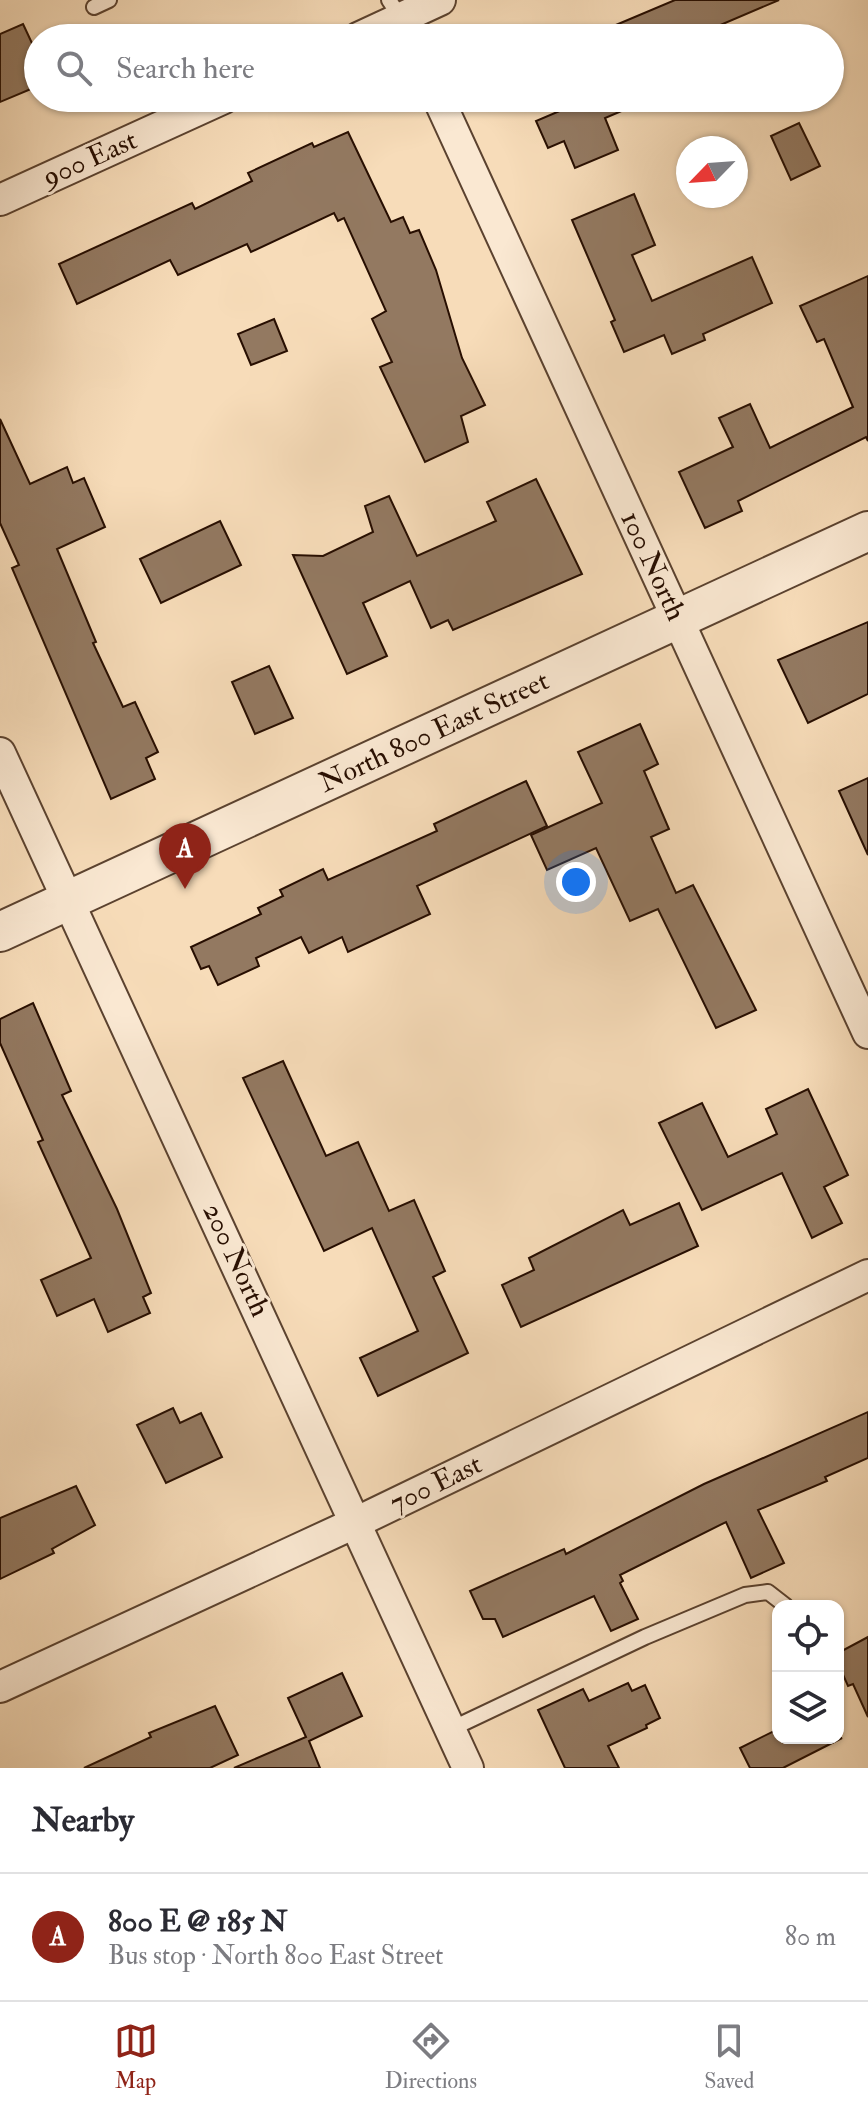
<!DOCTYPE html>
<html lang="en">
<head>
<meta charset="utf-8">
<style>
  :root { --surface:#fff; --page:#f2f2f3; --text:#2b2b33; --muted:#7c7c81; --line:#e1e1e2; --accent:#8f2418 }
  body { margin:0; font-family:"IM FELL Double Pica",serif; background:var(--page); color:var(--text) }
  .controls { position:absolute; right:24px; bottom:24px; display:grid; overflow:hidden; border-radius:16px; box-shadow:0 2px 6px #0004 }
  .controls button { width:72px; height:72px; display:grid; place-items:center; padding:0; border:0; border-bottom:2px solid var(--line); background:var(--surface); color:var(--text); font:40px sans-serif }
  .compass { position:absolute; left:676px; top:136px; width:72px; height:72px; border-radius:50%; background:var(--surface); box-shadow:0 2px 6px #0004; rotate:245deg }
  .you { position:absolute; left:576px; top:882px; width:28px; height:28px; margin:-20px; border:6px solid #fff; border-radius:50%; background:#1a73e8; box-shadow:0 0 0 12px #1a73e833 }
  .badge { display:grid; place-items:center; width:52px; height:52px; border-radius:50%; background:var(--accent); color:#fff; font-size:26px; font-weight:700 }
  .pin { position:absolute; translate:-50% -66px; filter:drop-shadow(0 2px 4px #0008) }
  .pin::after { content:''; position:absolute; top:42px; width:28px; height:24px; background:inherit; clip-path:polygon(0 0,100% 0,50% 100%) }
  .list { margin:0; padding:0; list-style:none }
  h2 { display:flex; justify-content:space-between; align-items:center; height:104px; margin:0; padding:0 32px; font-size:34px }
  h2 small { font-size:26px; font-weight:400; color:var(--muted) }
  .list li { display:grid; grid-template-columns:52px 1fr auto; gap:24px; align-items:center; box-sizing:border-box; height:128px; padding:0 32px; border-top:2px solid var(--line) }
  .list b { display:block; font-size:30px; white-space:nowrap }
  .list p { margin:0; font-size:26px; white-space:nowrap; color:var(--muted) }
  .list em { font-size:26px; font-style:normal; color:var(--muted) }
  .icon { flex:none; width:44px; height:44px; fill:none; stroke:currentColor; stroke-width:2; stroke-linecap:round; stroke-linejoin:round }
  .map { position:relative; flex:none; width:868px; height:1768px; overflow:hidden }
  .search { position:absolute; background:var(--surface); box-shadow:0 2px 6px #0004; left:24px; right:24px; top:24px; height:88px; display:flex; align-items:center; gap:20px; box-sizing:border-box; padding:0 28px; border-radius:44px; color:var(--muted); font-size:30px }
  .sheet { height:232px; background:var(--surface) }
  nav { display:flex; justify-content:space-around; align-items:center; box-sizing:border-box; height:112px; border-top:2px solid var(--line); background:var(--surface); font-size:22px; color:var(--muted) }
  nav a { display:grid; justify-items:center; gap:4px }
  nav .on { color:var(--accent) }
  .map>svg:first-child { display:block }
  .building { fill:#937961; stroke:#270e01; stroke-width:2 }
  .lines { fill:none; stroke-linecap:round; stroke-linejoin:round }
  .service-casing { stroke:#5b422f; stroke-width:18 }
  .minor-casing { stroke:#5b422f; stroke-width:34 }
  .tertiary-casing { stroke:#5b422f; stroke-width:42 }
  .service { stroke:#fae8d2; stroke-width:14 }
  .minor { stroke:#fae8d2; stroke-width:30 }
  .tertiary { stroke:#fae8d2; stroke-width:38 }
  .labels { text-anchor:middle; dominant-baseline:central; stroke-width:6; stroke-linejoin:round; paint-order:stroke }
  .street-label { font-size:28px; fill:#270e01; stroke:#fae8d2 }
</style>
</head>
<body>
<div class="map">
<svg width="868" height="1768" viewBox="0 0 868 1768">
  <rect width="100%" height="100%" fill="#f7dcb9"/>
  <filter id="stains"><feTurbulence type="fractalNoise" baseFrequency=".0025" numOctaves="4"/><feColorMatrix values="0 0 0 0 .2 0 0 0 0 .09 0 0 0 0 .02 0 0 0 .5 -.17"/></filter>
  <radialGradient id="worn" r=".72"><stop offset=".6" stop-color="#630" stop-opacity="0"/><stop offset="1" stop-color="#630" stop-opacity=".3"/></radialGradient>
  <g class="building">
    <path d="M675,0H779L690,38H585Z"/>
    <path d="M23,24L38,56V86L0,102V34Z"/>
    <path d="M590,98H652L605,118L618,150L575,168L564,141L548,148L536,121Z"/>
    <path d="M799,123L820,166L791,180L771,136Z"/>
    <path d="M348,132L391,222L403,217L410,233L419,230L436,270L462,358L485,405L461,416L468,442L425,462L380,367L392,362L372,319L386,311L344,218L338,221L334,213L251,252L247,244L178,275L170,260L77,304L59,264L192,203L195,209L252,181L248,173L312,143L314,147Z"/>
    <path d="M634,194L655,245L632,255L652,301L752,257L772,303L703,334L705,340L672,354L664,335L624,352L611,322L615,320L572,220Z"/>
    <path d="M868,276V441L866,437L738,501L742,511L705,528L679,472L733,447L719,418L750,404L770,448L853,407L824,339L817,342L800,306Z"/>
    <path d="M274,319L287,351L251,365L238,334Z"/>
    <path d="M0,419L30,484L67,467L73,483L84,478L105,527L57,549L96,642L93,643L123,707L135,702L158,752L146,758L155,779L111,799L12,568L19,565L0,523Z"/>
    <path d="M536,479L582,574L453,630L448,620L431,628L410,581L363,603L387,656L347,674L293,555L323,556L373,532L365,506L389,496L417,556L496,521L487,502Z"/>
    <path d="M220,521L241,565L161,603L140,559Z"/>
    <path d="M868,622V694L808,723L778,660Z"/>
    <path d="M269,666L293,718L255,734L232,682Z"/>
    <path d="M640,724L658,764L644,771L669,829L651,837L676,893L693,885L756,1010L716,1028L658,909L630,921L596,848L547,870L531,835L602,803L578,752Z"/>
    <path d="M868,778V855L839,791Z"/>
    <path d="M526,781L547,826L417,886L430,914L348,952L342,937L309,953L301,937L256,958L259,966L218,985L209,966L201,969L191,947L261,914L258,908L283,896L280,890L323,869L328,880L437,831L434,824Z"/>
    <path d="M33,1003L71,1091L62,1095L117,1209L151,1293L143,1297L150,1313L108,1332L94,1299L57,1316L41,1280L91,1258L38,1142L43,1140L0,1043V1019Z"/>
    <path d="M283,1061L326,1156L358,1142L389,1211L414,1200L445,1271L433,1277L468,1353L378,1396L360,1358L418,1331L372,1228L324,1251L243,1078Z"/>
    <path d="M808,1089L848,1175L824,1187L842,1223L812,1238L782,1173L702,1210L659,1123L702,1103L728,1157L777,1134L766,1109Z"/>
    <path d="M679,1203L698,1246L521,1327L502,1285L534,1270L529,1258L623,1210L630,1225Z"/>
    <path d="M173,1408L180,1423L201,1413L222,1457L166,1483L137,1425Z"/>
    <path d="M868,1412V1458L825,1477L827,1481L758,1510L784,1563L751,1578L726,1522L620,1575L623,1581L620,1583L638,1619L611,1631L594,1596L503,1637L495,1619H483L470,1591L564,1549L566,1554L704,1484Z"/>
    <path d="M76,1486L95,1525L52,1549L54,1553L0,1579V1518Z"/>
    <path d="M868,1637V1717L853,1684L848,1686L840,1668L843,1665L838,1653Z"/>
    <path d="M342,1673L362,1716L309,1741L320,1768H234L306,1737L288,1698Z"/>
    <path d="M628,1683L632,1691L645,1685L660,1718L646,1725L647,1728L608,1746L619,1768H565L538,1710L583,1689L589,1701Z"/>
    <path d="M215,1706L238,1755L210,1768H84L151,1737L149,1733Z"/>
    <path d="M778,1729V1738H842L783,1768H750L740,1748Z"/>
  </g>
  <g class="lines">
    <defs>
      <g id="service">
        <path d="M389,0L401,18"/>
        <path d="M94,7L109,0"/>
        <path d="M451,1729L645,1637L745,1595L768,1592L786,1606"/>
      </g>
      <g id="minor">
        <path d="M358,38L440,0"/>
        <path d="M438,98L868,1033"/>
        <path d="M0,200L224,98"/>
        <path d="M0,753L468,1768"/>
        <path d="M0,1687L357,1522L868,1275"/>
      </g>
      <path id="tertiary" d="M0,932L868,531"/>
    </defs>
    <use href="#service" class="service-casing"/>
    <use href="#minor" class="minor-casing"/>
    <use href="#tertiary" class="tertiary-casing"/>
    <use href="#service" class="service"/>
    <use href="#minor" class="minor"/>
    <use href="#tertiary" class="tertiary"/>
  </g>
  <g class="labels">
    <g class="street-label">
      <text transform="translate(90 159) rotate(-24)">900 East</text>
      <text transform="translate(653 566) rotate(65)">100 North</text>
      <text transform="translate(434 732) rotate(-25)">North 800 East Street</text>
      <text transform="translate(236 1260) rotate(65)">200 North</text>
      <text transform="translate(436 1484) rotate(-26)">700 East</text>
    </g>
  </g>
  <rect width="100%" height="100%" filter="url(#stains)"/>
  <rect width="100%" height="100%" fill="url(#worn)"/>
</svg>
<div class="controls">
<button><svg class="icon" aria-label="locate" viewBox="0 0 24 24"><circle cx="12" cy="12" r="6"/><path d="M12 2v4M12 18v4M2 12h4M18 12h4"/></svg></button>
<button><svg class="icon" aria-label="layers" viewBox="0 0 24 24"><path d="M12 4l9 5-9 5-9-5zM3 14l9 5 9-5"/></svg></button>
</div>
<svg class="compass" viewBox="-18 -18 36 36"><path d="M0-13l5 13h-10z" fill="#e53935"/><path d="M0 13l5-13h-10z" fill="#7c7c81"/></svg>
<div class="you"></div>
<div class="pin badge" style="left:185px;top:889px">A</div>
<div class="search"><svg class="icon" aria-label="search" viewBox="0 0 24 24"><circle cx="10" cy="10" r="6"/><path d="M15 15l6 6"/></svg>Search here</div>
</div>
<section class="sheet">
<h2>Nearby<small></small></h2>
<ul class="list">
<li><span class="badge">A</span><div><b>800 E @ 185 N</b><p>Bus stop · North 800 East Street</p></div><em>80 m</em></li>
</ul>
</section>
<nav>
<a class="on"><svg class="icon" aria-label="map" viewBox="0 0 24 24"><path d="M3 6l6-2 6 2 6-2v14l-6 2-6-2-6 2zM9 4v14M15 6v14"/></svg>Map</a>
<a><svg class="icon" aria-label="directions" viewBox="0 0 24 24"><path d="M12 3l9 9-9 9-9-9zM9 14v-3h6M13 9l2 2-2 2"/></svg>Directions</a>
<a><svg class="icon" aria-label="saved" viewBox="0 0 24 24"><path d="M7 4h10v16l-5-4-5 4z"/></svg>Saved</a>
</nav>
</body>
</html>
